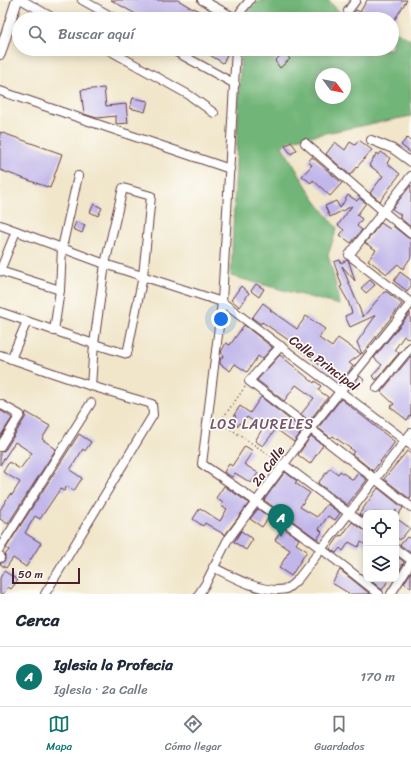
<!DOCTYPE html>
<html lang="es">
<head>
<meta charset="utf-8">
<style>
  :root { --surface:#fff; --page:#f2f2f3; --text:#1f2937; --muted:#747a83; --line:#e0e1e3; --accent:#0f766e }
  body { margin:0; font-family:Sriracha,sans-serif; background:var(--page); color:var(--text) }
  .controls { position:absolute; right:12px; bottom:12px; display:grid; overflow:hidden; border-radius:8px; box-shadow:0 2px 10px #0003 }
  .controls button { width:36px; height:36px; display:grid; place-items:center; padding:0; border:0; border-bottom:1px solid var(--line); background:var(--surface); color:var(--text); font:20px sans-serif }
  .compass { position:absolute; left:315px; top:68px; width:36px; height:36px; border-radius:50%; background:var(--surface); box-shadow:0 2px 10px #0003; rotate:122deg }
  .scale { position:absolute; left:12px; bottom:10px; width:68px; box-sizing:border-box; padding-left:4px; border:2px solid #4a1f2b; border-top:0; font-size:11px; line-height:14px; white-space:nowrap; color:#4a1f2b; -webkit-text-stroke:3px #fdfcf7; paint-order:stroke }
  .you { position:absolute; left:221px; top:319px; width:14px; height:14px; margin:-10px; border:3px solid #fff; border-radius:50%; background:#1a73e8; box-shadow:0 0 0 6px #1a73e833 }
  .badge { display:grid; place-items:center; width:26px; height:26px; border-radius:50%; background:var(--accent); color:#fff; font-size:13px; font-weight:700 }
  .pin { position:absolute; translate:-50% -33px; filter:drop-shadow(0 1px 2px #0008) }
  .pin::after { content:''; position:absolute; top:21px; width:14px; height:12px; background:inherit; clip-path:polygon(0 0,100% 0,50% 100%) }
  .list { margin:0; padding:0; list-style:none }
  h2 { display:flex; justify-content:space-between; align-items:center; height:52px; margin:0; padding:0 16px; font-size:17px }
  h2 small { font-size:13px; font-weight:400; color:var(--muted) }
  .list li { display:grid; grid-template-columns:26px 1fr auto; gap:12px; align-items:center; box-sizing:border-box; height:60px; padding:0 16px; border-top:1px solid var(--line) }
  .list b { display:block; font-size:15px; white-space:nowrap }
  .list p { margin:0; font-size:13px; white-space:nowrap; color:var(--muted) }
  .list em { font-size:13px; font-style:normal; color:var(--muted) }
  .icon { flex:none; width:22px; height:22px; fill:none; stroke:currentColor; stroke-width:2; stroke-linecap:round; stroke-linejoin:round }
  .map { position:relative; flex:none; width:411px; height:594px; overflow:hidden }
  .search { position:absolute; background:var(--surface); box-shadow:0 2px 10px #0003; left:12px; right:12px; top:12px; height:44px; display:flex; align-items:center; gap:10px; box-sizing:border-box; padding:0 14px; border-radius:22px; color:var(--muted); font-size:15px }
  .sheet { height:112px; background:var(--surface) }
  nav { display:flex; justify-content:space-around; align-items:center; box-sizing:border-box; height:56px; border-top:1px solid var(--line); background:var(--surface); font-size:11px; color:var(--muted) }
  nav a { display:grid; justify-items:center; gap:2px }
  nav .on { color:var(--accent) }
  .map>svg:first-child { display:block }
  .forest { fill:#72b578; stroke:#5e6a52; fill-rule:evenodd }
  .building { fill:#c2b7ea }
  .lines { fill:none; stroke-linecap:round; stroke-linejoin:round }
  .minor-casing { stroke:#633d43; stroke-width:10 }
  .tertiary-casing { stroke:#633d43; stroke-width:12 }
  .path { stroke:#633d43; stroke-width:1.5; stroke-dasharray:1 3; stroke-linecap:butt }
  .minor { stroke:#fff; stroke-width:8 }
  .tertiary { stroke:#fff; stroke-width:10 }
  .labels { text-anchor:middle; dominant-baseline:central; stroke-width:3.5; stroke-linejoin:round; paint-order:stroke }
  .street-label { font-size:13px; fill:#4a1f2b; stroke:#fdfcf7 }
  .neighbourhood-label { font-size:14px; letter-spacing:1px; fill:#74546e; stroke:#fdfcf7 }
</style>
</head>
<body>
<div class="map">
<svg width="411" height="594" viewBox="0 0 411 594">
  <rect width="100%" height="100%" fill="#fdfcf7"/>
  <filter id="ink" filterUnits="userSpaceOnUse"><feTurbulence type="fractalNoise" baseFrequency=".025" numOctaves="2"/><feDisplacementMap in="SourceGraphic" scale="8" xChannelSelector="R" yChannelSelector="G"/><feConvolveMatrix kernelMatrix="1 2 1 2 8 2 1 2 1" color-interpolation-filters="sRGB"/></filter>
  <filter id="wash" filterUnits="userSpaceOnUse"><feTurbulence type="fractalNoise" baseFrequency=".012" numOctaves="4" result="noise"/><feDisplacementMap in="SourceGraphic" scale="16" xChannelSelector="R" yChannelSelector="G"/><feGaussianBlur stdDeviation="0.9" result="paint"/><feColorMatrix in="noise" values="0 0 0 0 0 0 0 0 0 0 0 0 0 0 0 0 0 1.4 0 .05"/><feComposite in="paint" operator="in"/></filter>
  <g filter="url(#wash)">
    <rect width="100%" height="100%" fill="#f1e6ca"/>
    <g class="forest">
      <path d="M261,0H328L346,19H245L250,8Z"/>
      <path d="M392,29L411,40V116L290,140L282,146L315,200L337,228L328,255L336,285L339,305L231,276L241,49H392ZM321,74H345V98H321Z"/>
    </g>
    <g id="blocks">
      <g class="building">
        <path d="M111,0H178L193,9L194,8L212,19H138L139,16Z"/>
        <path d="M367,0H407L395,19H383L372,12L369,18L371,19H350L356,10L360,12Z"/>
        <path d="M200,49H230L223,63Z"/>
        <path d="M284,52L290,59L280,68L275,61Z"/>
        <path d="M104,88L106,106L126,104L128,123L116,124V116L97,118L84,114L81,90Z"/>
        <path d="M133,98L148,101L145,112L130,108Z"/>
        <path d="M0,132L62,154L50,188L0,170Z"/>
        <path d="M407,138L411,142V153L401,145Z"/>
        <path d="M359,140L372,150L350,175L326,154L335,142L345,150L350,142L355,145Z"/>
        <path d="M291,142L297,150L291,154L285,146Z"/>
        <path d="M381,152L390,158L387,163L400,174L380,201L370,193L383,176L369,165L377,153L379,155Z"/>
        <path d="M312,157L342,183L330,196L313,180L311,183L302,176L312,165L308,162Z"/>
        <path d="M411,185V227L399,217L401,215L392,209Z"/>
        <path d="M348,195L357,201L359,198L366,203L357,215L362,219L357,226L362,230L351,243L340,235L344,230L338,225L352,206L330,217L325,206L336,201L340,208Z"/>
        <path d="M94,204L102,208L98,216L90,212Z"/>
        <path d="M76,222L85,225L82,233L73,229Z"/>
        <path d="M381,223L390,229L393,226L408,238L411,239V257L403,269L398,264L387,274L368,260L376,250L365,243Z"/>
        <path d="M340,260L341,263L347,260L349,262L355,281L342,266L363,317L384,292H387L402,304L362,354L357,342L376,315L350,327L345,316L352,313L348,301L340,287L342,286L334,262Z"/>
        <path d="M400,272L411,280V286L407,291L394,281Z"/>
        <path d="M370,280L375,285L366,293L361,288Z"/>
        <path d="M256,284L264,289L259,297L251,291Z"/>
        <path d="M241,286L249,293L240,307L231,300Z"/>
        <path d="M263,303L271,309L270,310L297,329L306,316L325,329L319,338L332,347L338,338L361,354L349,363L353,366L341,382L327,372L328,371L289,342L290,341L262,322L261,324L252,318Z"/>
        <path d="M410,313L411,340L404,336L395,349L399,353L376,380L372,376L382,365L374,358Z"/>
        <path d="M244,325L272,347V348L262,359L258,356L247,372L235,364L230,371L220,364V360L224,355L221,353L222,350L226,343L230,345Z"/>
        <path d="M280,355L314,383L315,381L321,386L318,390L328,397L309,421L301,414L314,398L296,385L284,401L257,380Z"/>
        <path d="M411,356V415L407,420L390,407L394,404L381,392Z"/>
        <path d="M360,376L364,380L357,388L353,385Z"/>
        <path d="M261,397L303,430L294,442L276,429L263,446L255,441L263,428L247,417L244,421L242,420L238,426L232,422L236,416L234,415L240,406L250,413Z"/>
        <path d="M341,399L395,442L373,471L352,454L354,451L333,436L331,438L318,428Z"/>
        <path d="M0,410L12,418L0,437Z"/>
        <path d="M26,412L50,426L42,439L56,449L8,524L0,519V510L10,494L12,495L20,482L3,472L9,462L20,469L32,453L15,442L0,465V452L5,450L25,418Z"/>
        <path d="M79,434L91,442L85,451L83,449L70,470L82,478L74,491L67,486L64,491L60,489L40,519L35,516L25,533L41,543L26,567L13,558L6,568L0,564L5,560V555L9,550L6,548Z"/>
        <path d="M311,436L323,445L310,464L298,455Z"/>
        <path d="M245,446L253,451L244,464L258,473L251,483L235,473L232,477L224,472L229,464L232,466Z"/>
        <path d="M407,451L411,454V497L410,499L384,479Z"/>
        <path d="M330,468L338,474L340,471L353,480L358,473L367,480L347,505L318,483Z"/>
        <path d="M285,472L297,481L295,483L310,493L300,507L317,517L327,504L340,513L335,520L328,516L319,529L322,532L317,539L264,500Z"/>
        <path d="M224,486L249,503L225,535L205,523L203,526L193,519L200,508L220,521L227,509L221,506L223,503L216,498Z"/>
        <path d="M378,488L403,508L396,518V510L394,513H366V519L359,514Z"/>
        <path d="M258,509L269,517L262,527L250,519Z"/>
        <path d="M396,518L410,528L400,540L396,537Z"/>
        <path d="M352,522L366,531V545L361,542L358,547L349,542L343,551L340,548L336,553L330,549L340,535L342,536Z"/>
        <path d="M283,528L299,539L296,544L307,551L291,576L279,568L290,550L275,540Z"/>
        <path d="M241,531L253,539L246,550L234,542Z"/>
        <path d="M407,537L411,539V553L400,545Z"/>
        <path d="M399,558L404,562L396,576V562Z"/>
        <path d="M340,570L354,581L370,594H350L332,583Z"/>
        <path d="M4,571L18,580L11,589L8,587L3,594H0V578Z"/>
        <path d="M411,572V588L404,583Z"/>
        <path d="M369,579H389L382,590Z"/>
      </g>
    </g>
  </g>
  <g filter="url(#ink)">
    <use href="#blocks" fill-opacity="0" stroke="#633d43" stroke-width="1"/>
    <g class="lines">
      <defs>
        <g id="minor">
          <path d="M22,0L55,19"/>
          <path d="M82,0L116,19"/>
          <path d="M202,0L237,19"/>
          <path d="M348,11L356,0"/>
          <path d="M237,19L241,11L250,0"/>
          <path d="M107,49L189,95L214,113"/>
          <path d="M171,49L235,84"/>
          <path d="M236,49L222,302L202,464C263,505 322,548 379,594"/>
          <path d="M0,91L230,169"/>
          <path d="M371,140L393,149L411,162"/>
          <path d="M305,143L383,211L411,234"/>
          <path d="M411,176L349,255L411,303"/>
          <path d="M0,225L105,264L222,302L411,445"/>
          <path d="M0,271L60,290"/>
          <path d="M0,271L16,231"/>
          <path d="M0,312L94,344L127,354L143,276L151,196L123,188L105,264L94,344L91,386"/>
          <path d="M54,331L60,290L62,248L78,176"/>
          <path d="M281,346L249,381L411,507"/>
          <path d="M0,355L91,386L152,404L153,415L45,594"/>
          <path d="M11,359L27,321"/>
          <path d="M377,388L411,347"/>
          <path d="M0,404L20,415L0,447"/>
          <path d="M283,464L366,526"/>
          <path d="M0,548L91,403"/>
          <path d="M396,549L411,560"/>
          <path d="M0,556V558"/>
          <path d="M213,567C234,578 263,594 286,589C290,587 295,582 298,579L411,433"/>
          <path d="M199,594L206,583L227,541L310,429L411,303"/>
          <path d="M391,594L411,562"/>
        </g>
        <path id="tertiary" d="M0,54L17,0"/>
      </defs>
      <use href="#minor" class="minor-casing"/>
      <use href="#tertiary" class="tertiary-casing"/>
      <path class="path" d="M245,387L220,422L277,460"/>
      <use href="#minor" class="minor"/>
      <use href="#tertiary" class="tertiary"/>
    </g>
  </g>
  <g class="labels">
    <g class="street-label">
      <text transform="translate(324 363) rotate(37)">Calle Principal</text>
      <text transform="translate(268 466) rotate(-54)">2a Calle</text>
    </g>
    <g class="neighbourhood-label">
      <text x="262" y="424">LOS LAURELES</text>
    </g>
  </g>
</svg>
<div class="controls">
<button><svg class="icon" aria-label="locate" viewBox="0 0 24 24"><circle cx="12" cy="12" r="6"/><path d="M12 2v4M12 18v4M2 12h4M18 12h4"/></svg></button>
<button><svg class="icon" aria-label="layers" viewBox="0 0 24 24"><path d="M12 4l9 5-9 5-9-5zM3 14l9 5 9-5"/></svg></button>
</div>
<svg class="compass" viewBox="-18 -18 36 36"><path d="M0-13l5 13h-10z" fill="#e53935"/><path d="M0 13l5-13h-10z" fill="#747a83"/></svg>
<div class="scale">50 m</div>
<div class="you"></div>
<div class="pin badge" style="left:281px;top:537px">A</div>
<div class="search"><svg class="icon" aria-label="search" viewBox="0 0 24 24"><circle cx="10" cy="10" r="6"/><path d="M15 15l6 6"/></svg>Buscar aquí</div>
</div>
<section class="sheet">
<h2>Cerca<small></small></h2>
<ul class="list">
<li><span class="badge">A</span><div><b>Iglesia la Profecia</b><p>Iglesia · 2a Calle</p></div><em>170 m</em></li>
</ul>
</section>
<nav>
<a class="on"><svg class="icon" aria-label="map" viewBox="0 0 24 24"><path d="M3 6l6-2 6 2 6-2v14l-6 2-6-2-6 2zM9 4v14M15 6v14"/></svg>Mapa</a>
<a><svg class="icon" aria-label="directions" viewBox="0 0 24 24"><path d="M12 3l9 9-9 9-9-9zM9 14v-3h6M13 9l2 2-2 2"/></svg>Cómo llegar</a>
<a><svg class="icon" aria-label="saved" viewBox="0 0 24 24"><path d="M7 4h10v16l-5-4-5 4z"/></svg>Guardados</a>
</nav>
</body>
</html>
